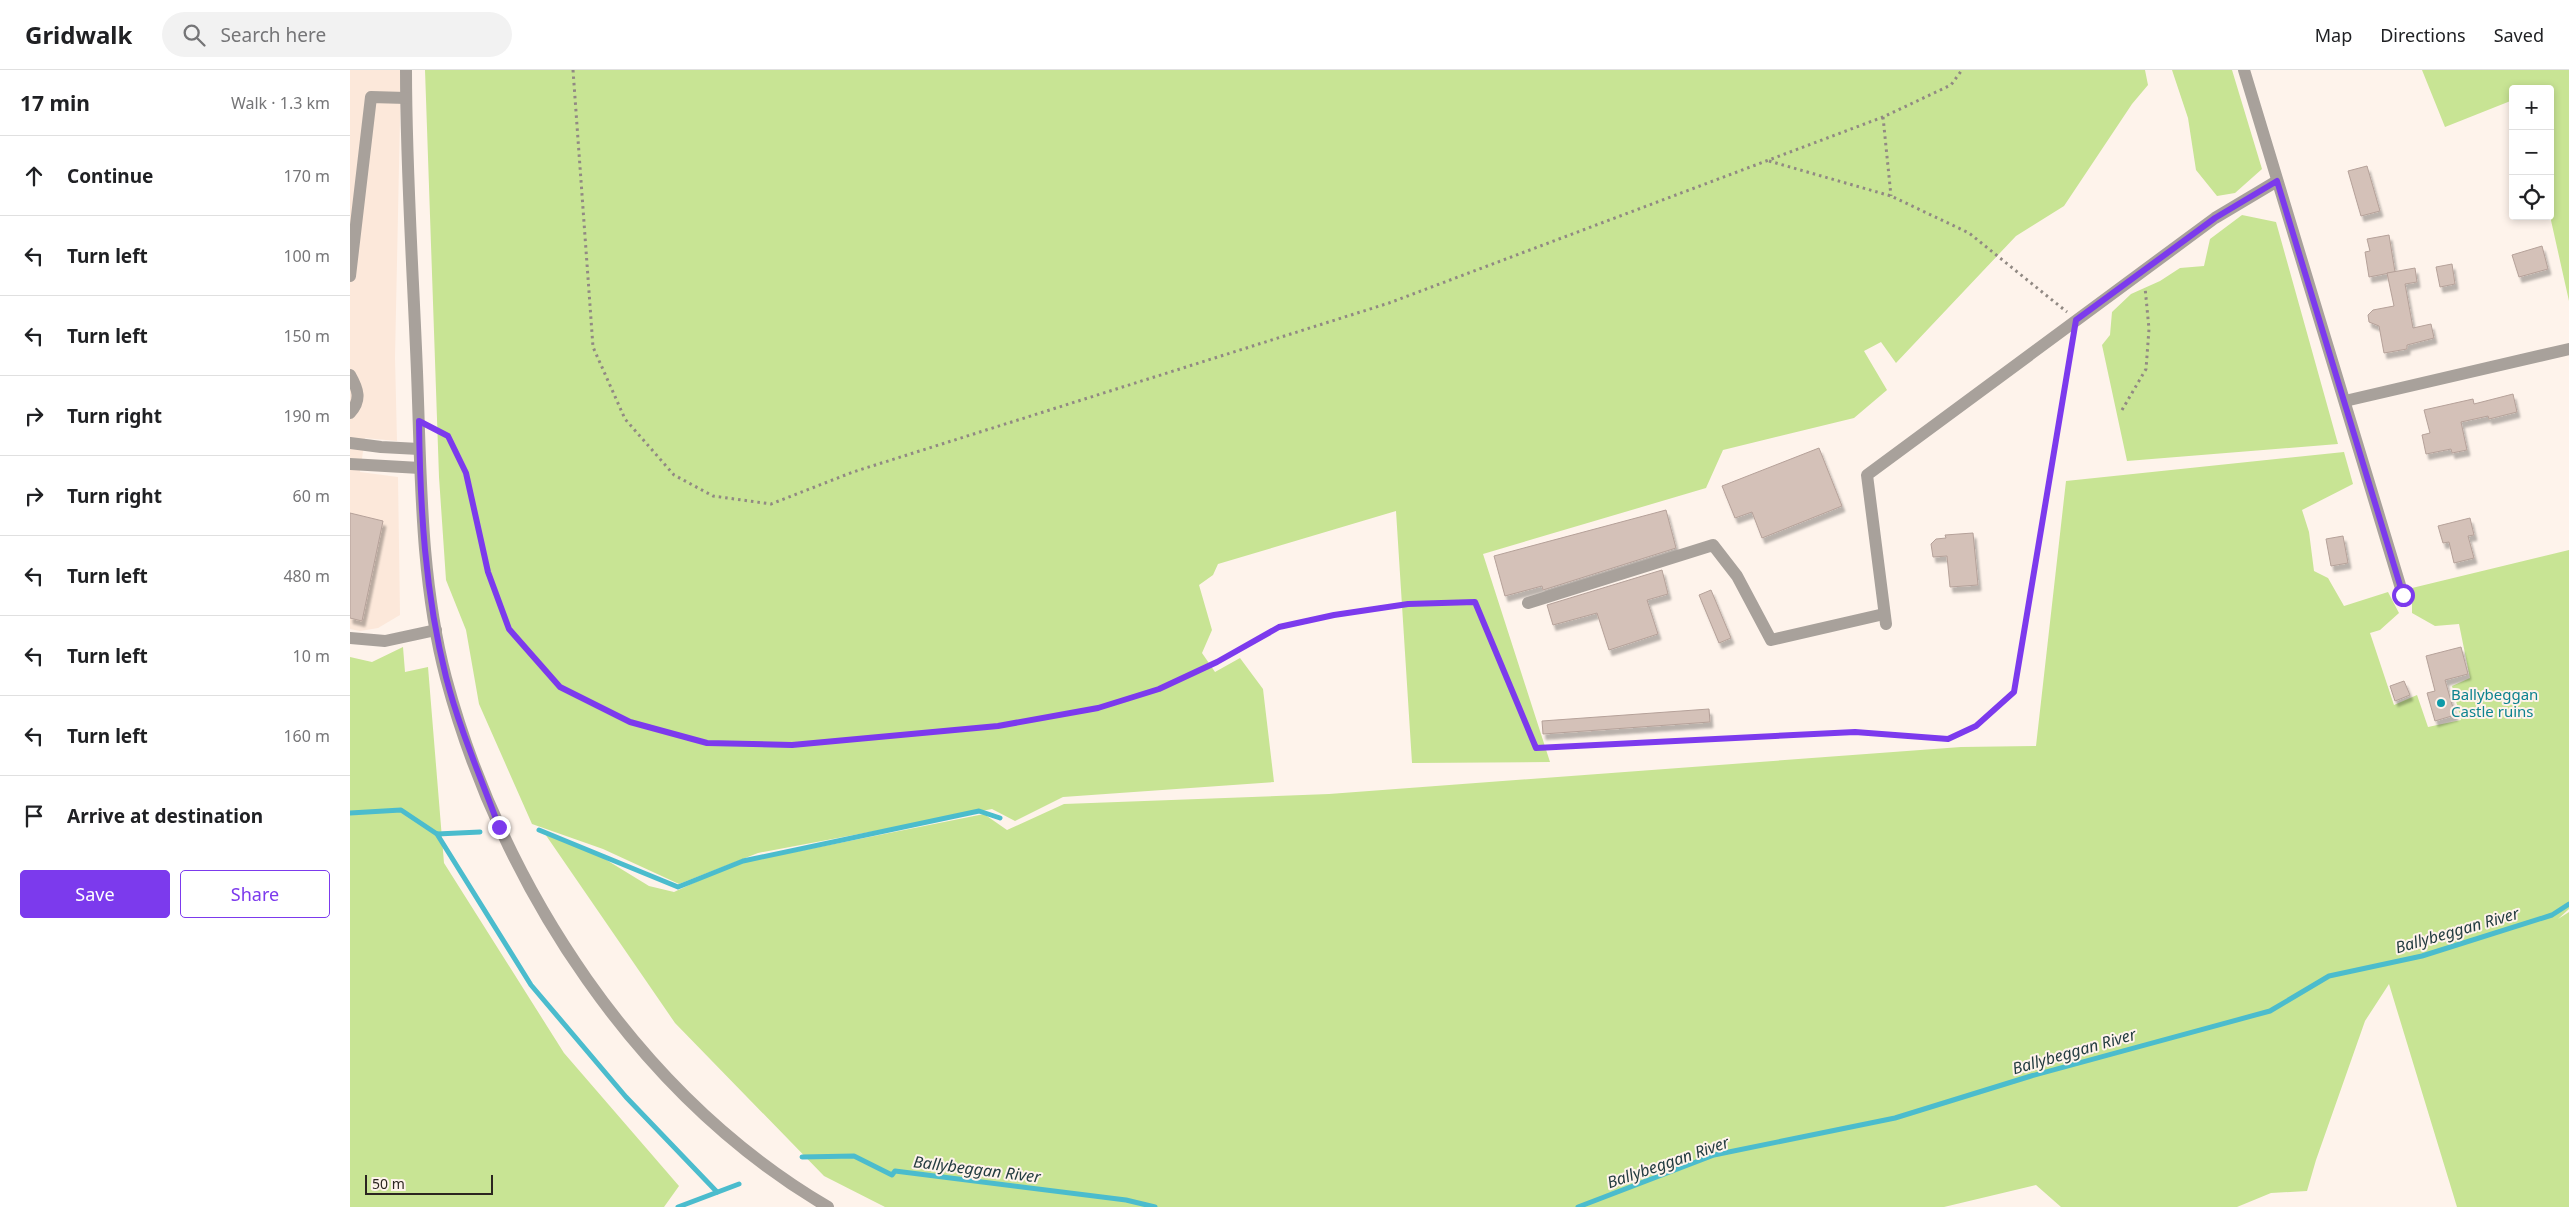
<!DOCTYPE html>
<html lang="en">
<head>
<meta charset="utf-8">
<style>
  :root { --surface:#fff; --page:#f2f2f2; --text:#202124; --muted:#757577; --line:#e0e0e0; --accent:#7c3aed }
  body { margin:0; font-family:"Noto Sans",sans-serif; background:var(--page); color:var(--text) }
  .controls { position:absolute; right:15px; top:15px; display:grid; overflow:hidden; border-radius:5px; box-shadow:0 2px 8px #0003 }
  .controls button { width:45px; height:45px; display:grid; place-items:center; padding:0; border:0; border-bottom:1px solid var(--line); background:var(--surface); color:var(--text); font:25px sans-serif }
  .scale { position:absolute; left:15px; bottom:12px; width:128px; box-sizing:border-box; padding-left:5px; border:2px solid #2b2520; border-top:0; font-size:14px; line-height:18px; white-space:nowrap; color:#2b2520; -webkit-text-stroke:4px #fef3eb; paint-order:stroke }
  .stop { position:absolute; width:15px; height:15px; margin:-11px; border:4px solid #7c3aed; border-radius:50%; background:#fff }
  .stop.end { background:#7c3aed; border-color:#fff; box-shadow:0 1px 5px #0008 }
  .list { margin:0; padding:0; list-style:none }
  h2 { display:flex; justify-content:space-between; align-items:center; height:65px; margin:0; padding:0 20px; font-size:21px }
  h2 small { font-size:16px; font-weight:400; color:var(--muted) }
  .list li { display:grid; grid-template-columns:32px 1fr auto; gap:15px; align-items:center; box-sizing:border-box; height:80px; padding:0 20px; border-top:1px solid var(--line) }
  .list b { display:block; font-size:19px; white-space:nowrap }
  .list em { font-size:16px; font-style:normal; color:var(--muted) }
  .actions { display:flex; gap:10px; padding:15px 20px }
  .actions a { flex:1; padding:11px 0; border:1px solid var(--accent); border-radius:5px; text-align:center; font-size:18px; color:var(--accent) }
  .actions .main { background:var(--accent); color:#fff }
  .icon { flex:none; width:28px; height:28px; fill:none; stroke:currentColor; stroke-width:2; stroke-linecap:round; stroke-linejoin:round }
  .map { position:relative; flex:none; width:2219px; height:1137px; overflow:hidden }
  header { display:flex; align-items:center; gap:30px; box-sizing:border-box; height:70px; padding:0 25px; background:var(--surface); border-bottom:1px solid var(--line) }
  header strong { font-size:24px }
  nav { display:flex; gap:28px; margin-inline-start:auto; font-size:18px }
  .search { width:350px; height:45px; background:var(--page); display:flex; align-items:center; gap:12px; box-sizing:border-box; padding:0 18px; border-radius:28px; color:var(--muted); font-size:19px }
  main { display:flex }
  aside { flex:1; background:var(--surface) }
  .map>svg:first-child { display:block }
  .built { fill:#fce8da }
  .green { fill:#c8e494 }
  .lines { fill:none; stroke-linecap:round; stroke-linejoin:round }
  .stream { stroke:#4bbccd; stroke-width:5 }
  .building { fill:#d4c1b8; stroke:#b5a199; filter:url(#shadow) }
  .path { stroke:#918983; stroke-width:3; stroke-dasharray:2.5 4; stroke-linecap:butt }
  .minor { stroke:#a8a19b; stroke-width:12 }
  .route { stroke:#7c3aed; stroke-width:6 }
  .culture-dot { fill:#0f9aa8; stroke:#fef3eb; stroke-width:2 }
  .labels { text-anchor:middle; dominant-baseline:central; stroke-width:4; stroke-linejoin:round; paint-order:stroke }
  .culture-label { font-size:15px; fill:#0d838f; stroke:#fef3eb; text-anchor:start }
  .water-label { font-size:16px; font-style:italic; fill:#233c40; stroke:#fef3eb }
</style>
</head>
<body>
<header>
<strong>Gridwalk</strong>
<div class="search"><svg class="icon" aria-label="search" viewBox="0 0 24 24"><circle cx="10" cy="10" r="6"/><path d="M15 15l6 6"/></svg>Search here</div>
<nav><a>Map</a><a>Directions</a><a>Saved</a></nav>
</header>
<main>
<aside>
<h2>17 min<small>Walk · 1.3 km</small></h2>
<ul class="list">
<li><svg class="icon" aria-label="ahead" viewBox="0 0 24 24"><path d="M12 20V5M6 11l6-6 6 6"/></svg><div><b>Continue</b></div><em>170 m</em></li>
<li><svg class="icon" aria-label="left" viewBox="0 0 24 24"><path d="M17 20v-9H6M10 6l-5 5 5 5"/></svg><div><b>Turn left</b></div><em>100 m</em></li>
<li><svg class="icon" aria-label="left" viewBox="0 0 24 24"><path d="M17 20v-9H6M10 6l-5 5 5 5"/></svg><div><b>Turn left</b></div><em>150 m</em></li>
<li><svg class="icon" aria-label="right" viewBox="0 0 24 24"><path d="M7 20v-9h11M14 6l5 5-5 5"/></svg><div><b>Turn right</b></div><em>190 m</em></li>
<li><svg class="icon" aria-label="right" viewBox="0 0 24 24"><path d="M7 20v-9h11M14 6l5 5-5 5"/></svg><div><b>Turn right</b></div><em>60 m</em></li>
<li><svg class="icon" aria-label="left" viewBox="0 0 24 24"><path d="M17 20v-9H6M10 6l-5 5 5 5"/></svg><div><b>Turn left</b></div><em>480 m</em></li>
<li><svg class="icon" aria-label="left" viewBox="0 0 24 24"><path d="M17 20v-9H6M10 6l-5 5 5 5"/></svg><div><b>Turn left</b></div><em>10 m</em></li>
<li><svg class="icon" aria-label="left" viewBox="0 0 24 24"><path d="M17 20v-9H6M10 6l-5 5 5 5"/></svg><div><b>Turn left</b></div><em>160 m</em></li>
<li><svg class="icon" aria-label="arrive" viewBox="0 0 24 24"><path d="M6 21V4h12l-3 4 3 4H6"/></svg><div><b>Arrive at destination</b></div></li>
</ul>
<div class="actions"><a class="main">Save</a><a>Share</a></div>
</aside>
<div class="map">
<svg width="2219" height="1137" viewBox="0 0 2219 1137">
  <defs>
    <filter id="shadow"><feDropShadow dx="3" dy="5.5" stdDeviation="1" flood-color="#0004"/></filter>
  </defs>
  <rect width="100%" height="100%" fill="#fef3eb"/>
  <path class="built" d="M0,0H51L45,288L47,371L15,368L10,402L48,407L50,545L28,558L10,561L0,559Z"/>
  <g class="green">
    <path d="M75,0H1795L1798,15L1782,34L1714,136L1666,166L1546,293L1531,272L1514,281L1537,320L1504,348L1373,380L1356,418L1133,484L1200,692L1062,693L1046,441L868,494L863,505L849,515L862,560L852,583L865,602L890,588L913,619L924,712L713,727L665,751L642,739L408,783L329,814L253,779L182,754L129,634L116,560L96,510L89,407Z"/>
    <path d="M1822,0H1882L1912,99L1885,123L1867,126L1846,100L1838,48Z"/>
    <path d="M2072,0H2219V231L2200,146V19H2163V30L2095,57Z"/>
    <path d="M1892,145L1926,152L1988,374L1777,391L1752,275L1760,265L1762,242L1781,224L1810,211L1830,198L1854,196L1860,169Z"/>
    <path d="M1994,382L2003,414L1952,440L1959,462L1964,501L1978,508L1994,536L2038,522L2049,543L2030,560L2020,563L2044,635L2067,625L2078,657L2111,650L2102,616L2120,608L2109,554L2085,556L2062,543V518L2219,480V839L2208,849L2219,842V1137H2107L2039,914L2015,951L1966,1090L1957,1121L1921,1123L1887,1137H1711L1686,1115L1594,1137H535L474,1106L325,953L193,761L245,783L299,816L324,822L385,794L634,744L657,760L714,734L979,724L1611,677L1686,676L1716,411Z"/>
    <path d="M53,577L55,602L78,597L94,793L214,983L329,1116L314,1137H0V587L22,592Z"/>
  </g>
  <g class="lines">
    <g class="stream">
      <path d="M0,743L51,740L87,764L130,762"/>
      <path d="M189,760L328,817L393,791L629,741L650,748"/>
      <path d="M87,764L181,915L276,1027L367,1122"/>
      <path d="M452,1087L504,1086L542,1105L545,1101L776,1130L805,1137"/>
      <path d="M328,1137L389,1114"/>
      <path d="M1228,1137L1364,1085L1545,1048L1681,1006L1920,941L1979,906L2072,886L2202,845L2219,834"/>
    </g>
  </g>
  <g class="building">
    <path d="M2017,96L2030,141L2011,146L1998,101Z"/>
    <path d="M2039,165L2045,202L2019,207L2015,182L2020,181L2017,169Z"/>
    <path d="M2192,176L2198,199L2169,207L2162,185Z"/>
    <path d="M2102,194L2105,214L2090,217L2086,197Z"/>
    <path d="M2065,198L2067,212L2055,214L2063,258L2081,254L2084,268L2057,275V279L2034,283L2029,256L2019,252L2018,245L2023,240L2044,236L2037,203Z"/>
    <path d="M2163,324L2167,342L2139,349L2138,346L2111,352L2117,380L2102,383L2101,379L2076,384L2072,365L2080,363L2074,340L2123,329L2124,334Z"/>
    <path d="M1469,378L1492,436L1412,468L1402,442L1385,448L1372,416Z"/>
    <path d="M1316,440L1326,478L1193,520L1192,516L1155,526L1144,486Z"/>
    <path d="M0,443L33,451L12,551L0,548Z"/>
    <path d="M2120,448L2124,465L2118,466L2124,488L2104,493L2099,472L2093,473L2088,456Z"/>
    <path d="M1623,463L1628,515L1600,517L1597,486L1583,487L1581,474L1586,469L1596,468L1595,465Z"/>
    <path d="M1993,466L1998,493L1981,496L1976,469Z"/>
    <path d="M1312,500L1318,524L1297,530L1308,564L1259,580L1247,543L1203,555L1197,535Z"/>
    <path d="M1361,520L1381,568L1369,573L1349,525Z"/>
    <path d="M2111,577L2118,604L2095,610L2105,645L2085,651L2077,623L2085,621L2076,586Z"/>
    <path d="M2054,611L2060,625L2045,631L2040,616Z"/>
    <path d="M1359,639L1360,652L1193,664L1192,651Z"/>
  </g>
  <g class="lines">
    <g class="path">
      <path d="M223,0L243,277L275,349L324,405L363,426L421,434L503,402L1039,233L1533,47L1601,15L1612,0"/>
      <path d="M1533,47L1541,126"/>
      <path d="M1419,91L1541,126L1619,163L1717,242"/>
      <path d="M1772,340L1796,299L1799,259L1795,217"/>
      <path d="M82,358L98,366L116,403L138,502L159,559L210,617L281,652L357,673L443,675L648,656L748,638L809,619L867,592L929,557L984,545L1058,534L1125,532L1186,678L1505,662L1597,669L1627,656L1664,622L1723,271"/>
    </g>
    <g class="minor">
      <path d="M56,0C56,101 63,201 67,302C71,404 70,509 96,608C152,818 289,1026 478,1137"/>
      <path d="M1894,0L2053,525"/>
      <path d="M0,206L21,27L56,28"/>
      <path d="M0,305C8,319 12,330 0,343"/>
      <path d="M1995,331L2219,279"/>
      <path d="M0,373L31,377L69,379"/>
      <path d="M0,394L70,398"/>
      <path d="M1178,533L1363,475L1387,506L1421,570L1534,544"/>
      <path d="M1536,554L1517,405L1865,148L1927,111"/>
      <path d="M0,568L35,571L86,560"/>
    </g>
  </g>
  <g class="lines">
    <path class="route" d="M149,757C131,708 109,658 96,607C75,523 70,437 69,351L98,366L116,403L138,502L159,559L210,617L280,652L357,673L442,675L648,656L748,638L809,619L867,592L929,557L984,545L1058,534L1125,532L1186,678L1505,662L1598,669L1626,656L1664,622L1726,250L1865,148L1927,111L2053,525"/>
  </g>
  <circle class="culture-dot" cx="2091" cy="633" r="5"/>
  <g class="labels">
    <g class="culture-label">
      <text x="2101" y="624">Ballybeggan<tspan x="2101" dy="17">Castle ruins</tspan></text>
    </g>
    <g class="water-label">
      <text transform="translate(2107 860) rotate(-16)">Ballybeggan River</text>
      <text transform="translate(1724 981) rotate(-16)">Ballybeggan River</text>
      <text transform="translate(1318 1092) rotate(-19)">Ballybeggan River</text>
      <text transform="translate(627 1099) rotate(7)">Ballybeggan River</text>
    </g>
  </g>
</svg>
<div class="controls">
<button>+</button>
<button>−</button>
<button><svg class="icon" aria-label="locate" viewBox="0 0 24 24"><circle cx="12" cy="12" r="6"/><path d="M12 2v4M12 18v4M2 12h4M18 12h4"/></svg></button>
</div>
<div class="scale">50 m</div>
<div class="stop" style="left:2053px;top:525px"></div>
<div class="stop end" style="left:149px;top:757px"></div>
</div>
</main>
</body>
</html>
